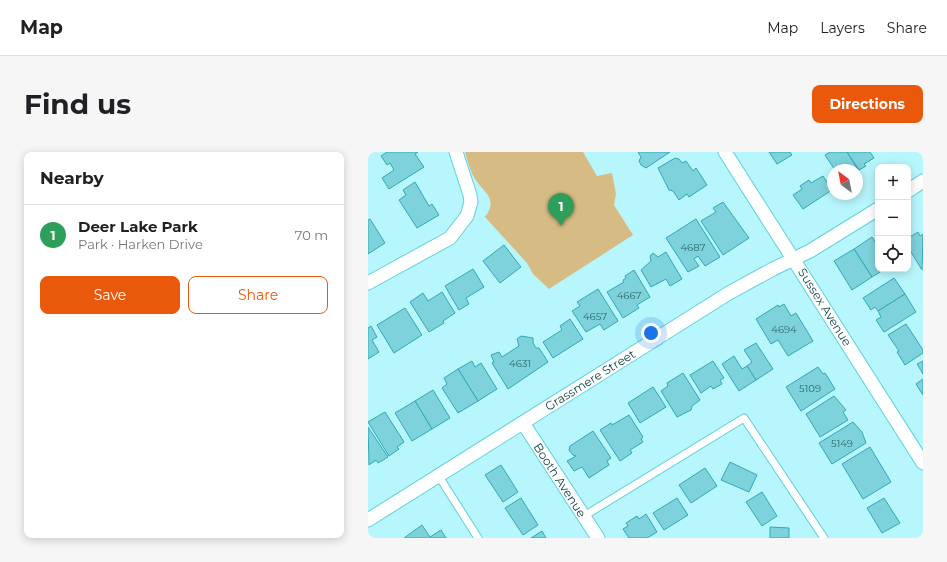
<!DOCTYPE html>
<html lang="en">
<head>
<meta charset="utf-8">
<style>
  :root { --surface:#fff; --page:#f6f6f6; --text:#202124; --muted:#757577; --line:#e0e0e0; --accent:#ea580c }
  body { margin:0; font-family:Montserrat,sans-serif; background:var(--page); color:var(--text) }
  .controls { position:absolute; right:12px; top:12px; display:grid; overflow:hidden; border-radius:8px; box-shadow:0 2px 10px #0003 }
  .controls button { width:36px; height:36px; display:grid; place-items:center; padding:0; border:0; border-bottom:1px solid var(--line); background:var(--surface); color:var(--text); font:20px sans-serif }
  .compass { position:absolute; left:459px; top:12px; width:36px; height:36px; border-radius:50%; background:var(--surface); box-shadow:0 2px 10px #0003; rotate:328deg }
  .you { position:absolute; left:283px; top:181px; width:14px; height:14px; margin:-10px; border:3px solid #fff; border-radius:50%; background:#1a73e8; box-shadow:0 0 0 6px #1a73e833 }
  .badge { display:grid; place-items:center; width:26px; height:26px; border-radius:50%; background:var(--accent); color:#fff; font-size:13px; font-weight:700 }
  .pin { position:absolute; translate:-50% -33px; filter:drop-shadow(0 1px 2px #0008) }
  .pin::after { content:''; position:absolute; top:21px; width:14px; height:12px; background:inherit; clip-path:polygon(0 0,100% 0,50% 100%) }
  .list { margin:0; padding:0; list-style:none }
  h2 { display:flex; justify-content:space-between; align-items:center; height:52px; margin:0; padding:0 16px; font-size:17px }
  h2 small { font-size:13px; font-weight:400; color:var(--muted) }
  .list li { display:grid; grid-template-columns:26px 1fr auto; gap:12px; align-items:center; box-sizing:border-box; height:60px; padding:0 16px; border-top:1px solid var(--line) }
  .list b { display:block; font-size:15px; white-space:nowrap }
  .list p { margin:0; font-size:13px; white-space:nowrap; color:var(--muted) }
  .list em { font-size:13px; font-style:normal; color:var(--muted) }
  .actions { display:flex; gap:8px; padding:12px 16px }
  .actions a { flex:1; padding:9px 0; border:1px solid var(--accent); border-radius:8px; text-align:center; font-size:14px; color:var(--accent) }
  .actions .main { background:var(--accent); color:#fff }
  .icon { flex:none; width:22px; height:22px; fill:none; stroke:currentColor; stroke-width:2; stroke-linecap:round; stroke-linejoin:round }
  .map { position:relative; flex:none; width:555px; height:386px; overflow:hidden; border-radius:8px }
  header { display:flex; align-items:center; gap:24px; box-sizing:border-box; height:56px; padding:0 20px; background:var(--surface); border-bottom:1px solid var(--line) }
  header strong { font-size:19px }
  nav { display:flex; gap:22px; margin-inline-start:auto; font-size:14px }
  .intro { display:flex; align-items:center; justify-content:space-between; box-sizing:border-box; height:96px; padding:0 24px }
  h1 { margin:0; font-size:28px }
  .button { padding:10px 18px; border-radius:8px; background:var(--accent); color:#fff; font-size:14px; font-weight:700 }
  main { display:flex; gap:24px; padding:0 24px }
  aside { flex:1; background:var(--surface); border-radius:8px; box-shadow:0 2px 10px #0003 }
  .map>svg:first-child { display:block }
  .green { fill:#d6bc84 }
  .building { fill:#7ed2db; stroke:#2ea9b5 }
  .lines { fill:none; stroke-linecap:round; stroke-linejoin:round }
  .lane-casing { stroke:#5fd0dd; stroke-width:9 }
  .street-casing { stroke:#5fd0dd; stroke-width:15 }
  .lane { stroke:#fff; stroke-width:7 }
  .street { stroke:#fff; stroke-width:13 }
  .labels { text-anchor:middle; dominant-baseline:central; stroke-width:3; stroke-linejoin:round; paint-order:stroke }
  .number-label { font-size:10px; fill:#2d686e }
  .street-label { font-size:12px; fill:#124449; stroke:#fff }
</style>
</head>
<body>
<header>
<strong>Map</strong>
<nav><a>Map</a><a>Layers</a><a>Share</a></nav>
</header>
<div class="intro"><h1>Find us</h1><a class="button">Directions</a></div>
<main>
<aside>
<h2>Nearby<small></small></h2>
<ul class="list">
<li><span class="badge" style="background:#2e9e5b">1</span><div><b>Deer Lake Park</b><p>Park · Harken Drive</p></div><em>70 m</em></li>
</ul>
<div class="actions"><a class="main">Save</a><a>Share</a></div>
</aside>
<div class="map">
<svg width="555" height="386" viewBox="0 0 555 386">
  <rect width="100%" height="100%" fill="#b8f6fd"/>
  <path class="green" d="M97,0H215L229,24L244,21L248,42L246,53L265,83L181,137L165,122L159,111L117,65C131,46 115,40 107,27C102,19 100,9 97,0Z"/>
  <g class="building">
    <path d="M19,0H50L47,2L56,15L21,37L14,26L26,18L22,11L19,13L13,4Z"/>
    <path d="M270,0H302L278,16L273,13L271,9L273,5Z"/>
    <path d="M401,0H422L424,3L409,12Z"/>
    <path d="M462,0H479L491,19L489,21V18H467L457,3Z"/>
    <path d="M479,0H502L506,6L496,12L498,14L491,18Z"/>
    <path d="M307,6L311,7L314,11L318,9L325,19L328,16L339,33L321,45L319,42L311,48L305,39L301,38L290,16Z"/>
    <path d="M455,24L464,38L435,57L425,43L434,37L432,34L441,28L443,31Z"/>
    <path d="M47,30L61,54L64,52L71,63L49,76L31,48L38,43L35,38Z"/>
    <path d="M355,50L381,86L355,103L333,69L348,60L345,56Z"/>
    <path d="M2,67L17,91L0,102V68Z"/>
    <path d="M328,67L352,105L337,114L330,104L326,107L331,114L320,120L298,86Z"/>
    <path d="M550,80L552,84L555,82L554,118L540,95V86Z"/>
    <path d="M504,85L510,94V117H517L504,125L486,97Z"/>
    <path d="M136,93L153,115L132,131L115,109Z"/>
    <path d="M486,97L504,125L484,138L466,109Z"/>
    <path d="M298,100L314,127L302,134L298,127L283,135L273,118L283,109L282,104L285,101L290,105Z"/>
    <path d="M105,117L116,135L98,146L101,152L91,158L77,134Z"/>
    <path d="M266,118L282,145L269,153L271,156L255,166L239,140L256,130L255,128L258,126L257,124Z"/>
    <path d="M526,126L537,142L510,159L507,155L503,158L495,146Z"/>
    <path d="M230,137L250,169L236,178L232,172L218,180L204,159L212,154L209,150Z"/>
    <path d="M74,140L87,161L75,169L76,171L61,180L42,150L55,141L60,149Z"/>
    <path d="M537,142L548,160L516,180L508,168L513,165L510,159Z"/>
    <path d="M416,152L423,164L428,161L445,189L420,204L410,188L403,192L388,167L410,153L411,155Z"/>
    <path d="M37,156L54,183L26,201L9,173Z"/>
    <path d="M202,167L215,187L185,206L175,190L194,178L192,174Z"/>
    <path d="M538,172L555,198V201L537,213L529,200L531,199L520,183Z"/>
    <path d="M3,174L9,185L4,188L11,200L0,207V176Z"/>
    <path d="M153,184L165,186V191L168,196H171L180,210L140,237L124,211L126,210L123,203L131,200L134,205L151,194L149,187Z"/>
    <path d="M388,191L405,217L388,228L379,214L384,210L376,198Z"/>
    <path d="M366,204L374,217L379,214L388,228L371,239L354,212Z"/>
    <path d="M104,209L107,215L113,211L129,237L110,249L90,217Z"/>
    <path d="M345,209L356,226L352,228L354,232L345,237L343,234L333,241L322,223Z"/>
    <path d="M555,209V222L549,212Z"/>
    <path d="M450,215L455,222L457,221L467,237L433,259L418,235Z"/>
    <path d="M90,217L110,249L90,261L74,236L79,232L76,226Z"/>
    <path d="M315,221L332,248L324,254L323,258L309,265L293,239L300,234L299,231Z"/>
    <path d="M555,227V243L548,232Z"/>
    <path d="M285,235L298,255L272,271L260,251Z"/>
    <path d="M65,238L82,266L64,277L47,249Z"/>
    <path d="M466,244L478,258L475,260L480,268L452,285L438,262Z"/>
    <path d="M47,249L64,277L44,289L27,261Z"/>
    <path d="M17,260L36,290L29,295L31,297L21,304L0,270Z"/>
    <path d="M261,263L275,285L273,287L275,290L262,298L264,301L252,309L232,278L243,271L244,273Z"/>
    <path d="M485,270L494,280L498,291L464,312L451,291Z"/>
    <path d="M0,275L20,305L10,311L8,308L1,313Z"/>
    <path d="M225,279L243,306L239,309L241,313L221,326L214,315L206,319L199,309L208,304L205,303L201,298L202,294Z"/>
    <path d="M502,295L523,330L495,347L474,312Z"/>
    <path d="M362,310L389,323L381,340L353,328Z"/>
    <path d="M133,313L150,340L135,350L117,323Z"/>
    <path d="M337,316L349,334L323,351L311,333Z"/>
    <path d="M394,340L409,364L394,374L378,350Z"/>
    <path d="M153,346L170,373L155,383L137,356Z"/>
    <path d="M309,346L320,363L296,378L285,361Z"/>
    <path d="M516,346L532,371L514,381L499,356Z"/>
    <path d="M278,362L289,380L279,386H261L255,377L260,374L258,371L269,364L271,367Z"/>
    <path d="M54,373L62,385L73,378L78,386H36Z"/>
    <path d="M402,375L421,376V386H402Z"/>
    <path d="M174,379L178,386H163Z"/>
  </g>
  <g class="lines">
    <defs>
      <g id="lane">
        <path d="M70,323L110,386"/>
        <path d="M216,364L376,266L456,386"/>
      </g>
      <g id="street">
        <path d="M357,0L555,311"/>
        <path d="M540,39L555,29"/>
        <path d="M0,131L82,86L99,64L103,50L102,43L88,0"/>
        <path d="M155,271L230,386"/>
        <path d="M0,368L361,141L405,117L442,99L510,57"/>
      </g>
    </defs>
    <use href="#lane" class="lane-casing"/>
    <use href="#street" class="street-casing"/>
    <use href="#lane" class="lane"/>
    <use href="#street" class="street"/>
  </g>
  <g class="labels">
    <g class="number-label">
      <text x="325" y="95">4687</text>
      <text x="261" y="143">4667</text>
      <text x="227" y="164">4657</text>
      <text x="416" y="177">4694</text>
      <text x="152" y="211">4631</text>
      <text x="442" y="236">5109</text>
      <text x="474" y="291">5149</text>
    </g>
    <g class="street-label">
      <text transform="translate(457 155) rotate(58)">Sussex Avenue</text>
      <text transform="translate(222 228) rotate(-32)">Grassmere Street</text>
      <text transform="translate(192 328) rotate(57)">Booth Avenue</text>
    </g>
  </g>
</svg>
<div class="controls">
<button>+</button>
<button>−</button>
<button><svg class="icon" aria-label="locate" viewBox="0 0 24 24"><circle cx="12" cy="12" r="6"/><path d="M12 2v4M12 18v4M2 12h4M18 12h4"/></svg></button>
</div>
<svg class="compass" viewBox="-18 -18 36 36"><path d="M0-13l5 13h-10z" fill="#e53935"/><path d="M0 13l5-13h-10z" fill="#757577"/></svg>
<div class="you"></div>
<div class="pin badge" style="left:193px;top:74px;background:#2e9e5b">1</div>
</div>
</main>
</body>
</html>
